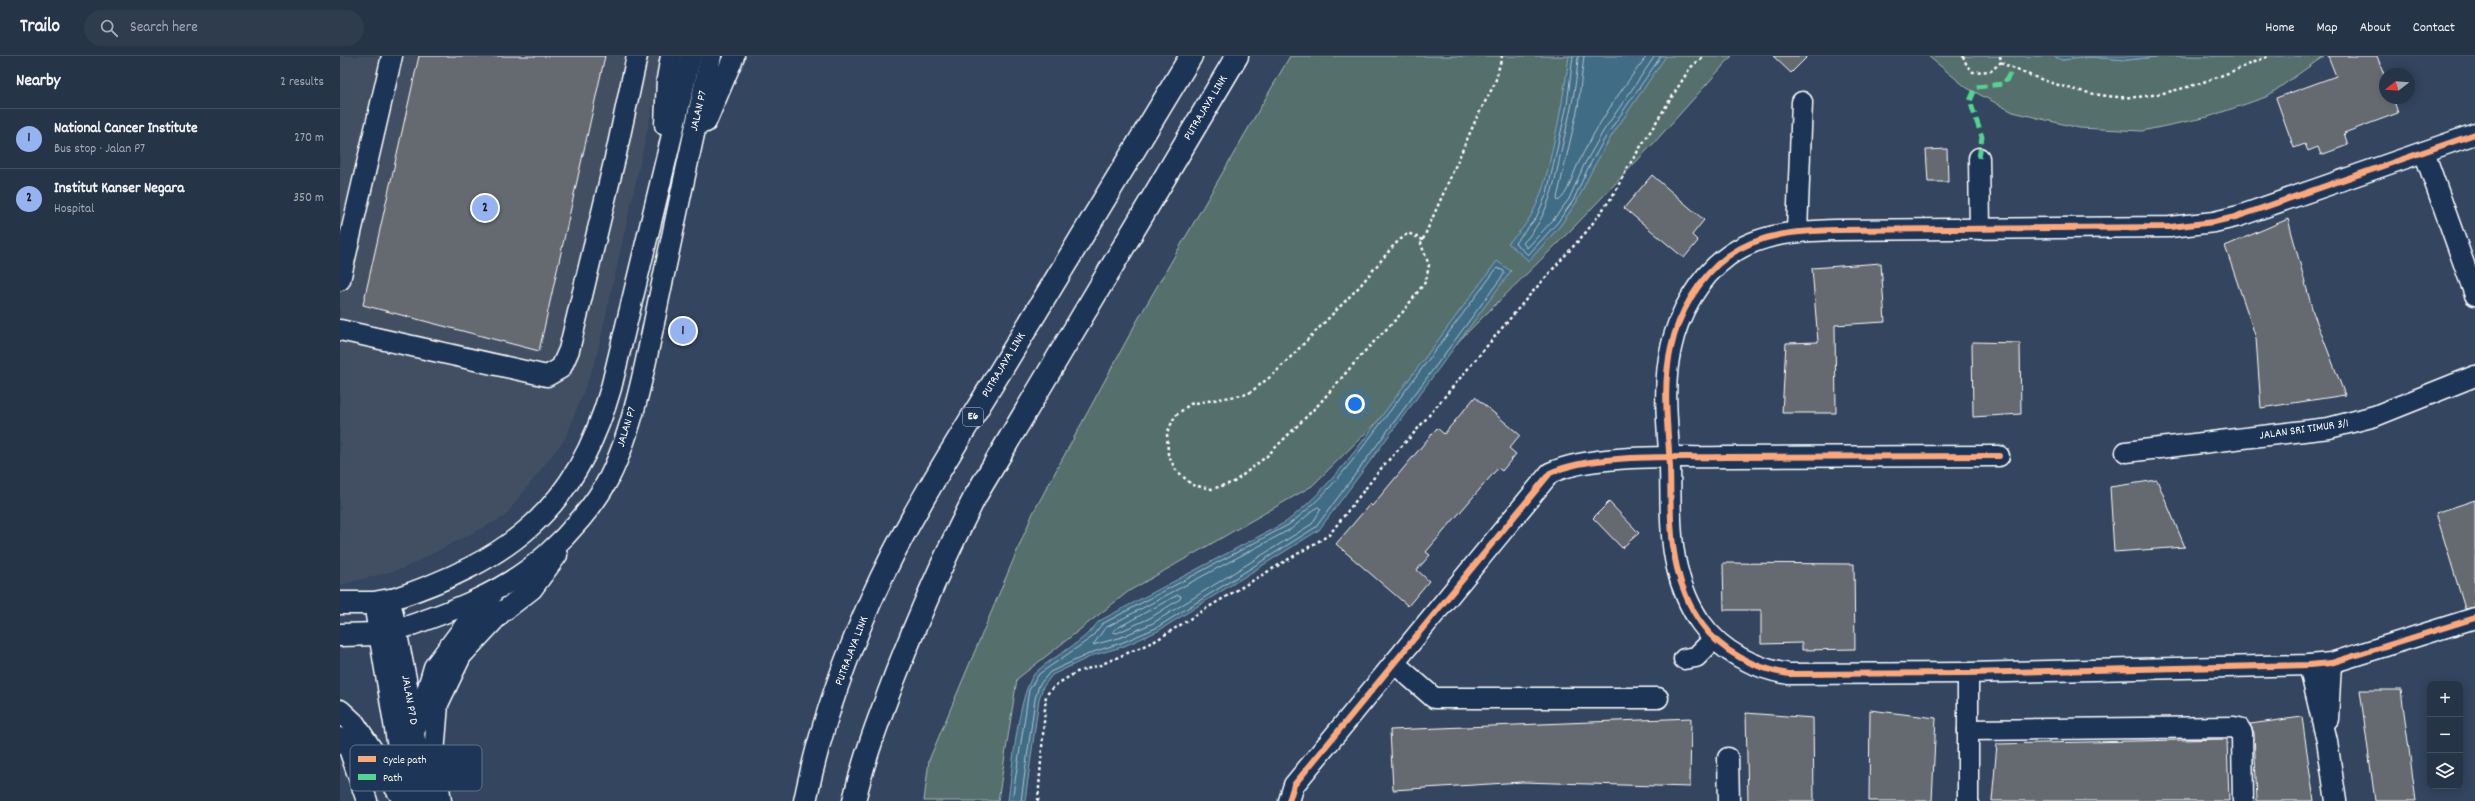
<!DOCTYPE html>
<html lang="en">
<head>
<meta charset="utf-8">
<style>
  :root { --surface:#263447; --page:#2e3c4e; --text:#f1f3f6; --muted:#a4aab4; --line:#424f60; --accent:#95b2f1 }
  body { margin:0; font-family:Dekko,sans-serif; background:var(--page); color:var(--text) }
  .controls { position:absolute; right:12px; bottom:12px; display:grid; overflow:hidden; border-radius:8px; box-shadow:0 2px 10px #0003 }
  .controls button { width:36px; height:36px; display:grid; place-items:center; padding:0; border:0; border-bottom:1px solid var(--line); background:var(--surface); color:var(--text); font:20px sans-serif }
  .compass { position:absolute; left:2039px; top:12px; width:36px; height:36px; border-radius:50%; background:var(--surface); box-shadow:0 2px 10px #0003; rotate:253deg }
  .you { position:absolute; left:1015px; top:348px; width:14px; height:14px; margin:-10px; border:3px solid #fff; border-radius:50%; background:#1a73e8; box-shadow:0 0 0 6px #1a73e833 }
  .badge { display:grid; place-items:center; width:26px; height:26px; border-radius:50%; background:var(--accent); color:#111; font-size:13px; font-weight:700 }
  .pin { position:absolute; translate:-50% -50%; border:2px solid #fff; box-shadow:0 1px 4px #0006 }
  .list { margin:0; padding:0; list-style:none }
  h2 { display:flex; justify-content:space-between; align-items:center; height:52px; margin:0; padding:0 16px; font-size:17px }
  h2 small { font-size:13px; font-weight:400; color:var(--muted) }
  .list li { display:grid; grid-template-columns:26px 1fr auto; gap:12px; align-items:center; box-sizing:border-box; height:60px; padding:0 16px; border-top:1px solid var(--line) }
  .list b { display:block; font-size:15px; white-space:nowrap }
  .list p { margin:0; font-size:13px; white-space:nowrap; color:var(--muted) }
  .list em { font-size:13px; font-style:normal; color:var(--muted) }
  .icon { flex:none; width:22px; height:22px; fill:none; stroke:currentColor; stroke-width:2; stroke-linecap:round; stroke-linejoin:round }
  .map { position:relative; flex:none; width:2135px; height:745px; overflow:hidden }
  header { display:flex; align-items:center; gap:24px; box-sizing:border-box; height:56px; padding:0 20px; background:var(--surface); border-bottom:1px solid var(--line) }
  header strong { font-size:19px }
  nav { display:flex; gap:22px; margin-inline-start:auto; font-size:14px }
  .search { width:280px; height:36px; background:var(--page); display:flex; align-items:center; gap:10px; box-sizing:border-box; padding:0 14px; border-radius:22px; color:var(--muted); font-size:15px }
  main { display:flex }
  aside { flex:1; background:var(--surface) }
  .map>svg:first-child { display:block }
  .built { fill:#425064 }
  .green { fill:#556f6c; stroke:#aab7b6 }
  .water { fill:#406c85; stroke:#8ca7b6 }
  .lines { fill:none; stroke-linecap:round; stroke-linejoin:round }
  .shore { stroke:#b3c4ce; stroke-width:1 }
  .building { fill:#656b71; stroke:#fff }
  .minor-casing { stroke:#fff; stroke-width:23 }
  .major-casing { stroke:#fff; stroke-width:25 }
  .highway-casing { stroke:#fff; stroke-width:25 }
  .path { stroke:#fff; stroke-width:2.5; stroke-dasharray:3 3; stroke-linecap:butt }
  .minor { stroke:#1d3557; stroke-width:20 }
  .major { stroke:#1d3557; stroke-width:22 }
  .highway { stroke:#1d3557; stroke-width:22 }
  .quiet { stroke:#53d58f; stroke-width:5; stroke-dasharray:10 5; stroke-linecap:butt }
  .cycleway-casing { stroke:#1d3557; stroke-width:8 }
  .cycleway { stroke:#fea87a; stroke-width:6 }
  .labels { text-anchor:middle; dominant-baseline:central; stroke-width:3; stroke-linejoin:round; paint-order:stroke }
  .shield { fill:#1d3557; stroke:#bbc2cd; stroke-width:1 }
  .shield-label { font-size:11px; font-weight:bold; fill:#fff }
  .street-label { font-size:12px; fill:#fff; stroke:#1d3557 }
  .key { fill:#1d3557; stroke:#617289; stroke-width:1 }
  .key-label { font-size:11px; fill:#fff }
</style>
</head>
<body>
<header>
<strong>Trailo</strong>
<div class="search"><svg class="icon" aria-label="search" viewBox="0 0 24 24"><circle cx="10" cy="10" r="6"/><path d="M15 15l6 6"/></svg>Search here</div>
<nav><a>Home</a><a>Map</a><a>About</a><a>Contact</a></nav>
</header>
<main>
<aside>
<h2>Nearby<small>2 results</small></h2>
<ul class="list">
<li><span class="badge">1</span><div><b>National Cancer Institute</b><p>Bus stop · Jalan P7</p></div><em>270 m</em></li>
<li><span class="badge">2</span><div><b>Institut Kanser Negara</b><p>Hospital</p></div><em>350 m</em></li>
</ul>
</aside>
<div class="map">
<svg width="2135" height="745" viewBox="0 0 2135 745">
  <rect width="100%" height="100%" fill="#33455f"/>
  <filter id="ink" filterUnits="userSpaceOnUse"><feTurbulence type="fractalNoise" baseFrequency=".025" numOctaves="2"/><feDisplacementMap in="SourceGraphic" scale="8" xChannelSelector="R" yChannelSelector="G"/><feConvolveMatrix kernelMatrix="1 2 1 2 8 2 1 2 1" color-interpolation-filters="sRGB"/></filter>
  <g filter="url(#ink)">
    <path class="built" d="M0,0H324L256,303L226,381L164,461L64,512L0,529Z"/>
    <g class="green">
      <path d="M950,0H1392L1313,88L1232,173L972,430L789,535L677,623L658,745H584L589,704L693,457L797,265Z"/>
      <path d="M1588,0H1713L1722,4L1751,1L1786,4L1826,0H1984L1926,41L1868,61L1802,75L1739,72L1673,56L1627,32Z"/>
    </g>
    <g class="water">
      <path d="M1229,0H1326L1272,79L1252,114L1236,147L1220,170L1189,205L1168,187C1198,162 1205,128 1213,90C1220,60 1225,31 1229,0Z"/>
      <path d="M1713,0H1826L1786,4L1751,1L1722,4Z"/>
      <path d="M1157,205L1171,215L979,474L818,575L782,591L754,599L712,619L703,631L699,643L685,745H668C672,718 678,631 697,615C718,597 742,588 759,565L946,466C989,433 1020,389 1052,346C1087,299 1122,252 1157,205Z"/>
    </g>
    <g class="lines">
      <g class="shore">
        <path d="M1233,0L1227,49L1207,137L1196,162L1175,187L1188,199L1217,167L1233,145L1248,112L1268,77L1321,0"/>
        <path d="M1238,0C1237,31 1229,61 1222,91C1215,125 1209,161 1183,187L1187,192L1213,164L1229,143L1244,109L1264,74L1315,0"/>
        <path d="M1244,0L1238,51L1217,142L1218,145C1228,139 1232,120 1237,110C1253,75 1283,30 1307,0"/>
        <path d="M978,451L981,453L972,468L813,567L779,582L753,589L765,572L951,473Z"/>
        <path d="M838,539L841,540L840,543L810,562L777,577L773,576L774,574Z"/>
        <path d="M672,745L689,634L699,618L751,582L762,568L948,469C991,438 1021,393 1053,351C1088,305 1122,258 1157,212L1164,215V218L976,471L816,572L781,587L753,596L710,616L699,629L695,643L681,745"/>
      </g>
    </g>
    <g class="building">
      <path d="M79,0H265L199,295L23,249Z"/>
      <path d="M1433,0H1468L1451,17Z"/>
      <path d="M1988,0H2037L2045,21V42H2053L2058,57L2004,77L2008,89L1981,99L1978,91L1968,95L1965,88L1954,92L1936,42L1996,20Z"/>
      <path d="M1607,93L1608,126H1588L1586,94Z"/>
      <path d="M1312,119L1364,164L1352,179L1358,185L1344,202L1284,152Z"/>
      <path d="M1948,163L1973,256L2005,339L1921,352L1916,282L1885,190Z"/>
      <path d="M1541,207L1545,266L1495,269L1496,357H1442L1446,287L1478,286L1472,212Z"/>
      <path d="M1632,286L1680,287L1681,358L1633,361Z"/>
      <path d="M1135,341L1180,379L1169,392L1176,398L1162,415L1158,412L1086,496L1090,499L1077,514L1089,525L1068,550L996,488L1030,448L1032,450L1097,372L1104,378Z"/>
      <path d="M1817,424L1845,491L1774,496L1770,431Z"/>
      <path d="M2135,444V551L2125,553L2096,457Z"/>
      <path d="M1269,446L1299,477L1282,492L1253,462Z"/>
      <path d="M1383,507L1514,508L1515,593L1462,594V587L1421,588V554H1384Z"/>
      <path d="M2020,634H2061L2076,745H2035Z"/>
      <path d="M1530,654L1596,662L1592,745H1529Z"/>
      <path d="M1406,657L1473,662L1474,745H1408Z"/>
      <path d="M1962,661L1974,745H1917L1914,677L1910,668Z"/>
      <path d="M1351,662L1350,731L1182,726L1053,734L1050,674Z"/>
      <path d="M1887,683L1889,745H1652L1657,688Z"/>
    </g>
    <g class="lines">
      <defs>
        <g id="minor">
          <path d="M366,66L394,0"/>
          <path d="M325,69L327,23L331,0"/>
          <path d="M2135,78L1899,160L1874,166L1830,171L1496,174C1459,175 1419,177 1388,200C1359,221 1338,258 1331,292C1322,330 1328,372 1330,411C1331,444 1329,479 1337,512C1341,530 1350,552 1361,567C1381,596 1416,613 1449,618L1628,617L1969,609L1991,607L2135,562"/>
          <path d="M2084,96L2135,239"/>
          <path d="M1639,102L1640,173"/>
          <path d="M1457,175L1462,46"/>
          <path d="M0,224L52,0"/>
          <path d="M0,274L207,320L221,312L229,294L276,98L297,0"/>
          <path d="M1786,396L1989,372L2035,360L2135,320"/>
          <path d="M34,547L67,745"/>
          <path d="M57,574C110,556 164,537 207,498C229,478 255,449 269,422C294,373 308,296 319,242C336,161 353,81 371,0"/>
          <path d="M1344,603L1356,601L1374,583"/>
          <path d="M1054,607L1094,642H1318"/>
          <path d="M1969,609L1987,685L1996,745"/>
          <path d="M1628,617V745"/>
          <path d="M1988,663L1991,607"/>
          <path d="M76,672L94,611L129,564L150,543"/>
          <path d="M1628,674L1894,671L1899,672L1902,677L1903,745"/>
          <path d="M0,682L8,690L27,745"/>
          <path d="M1388,702L1389,745"/>
          <path d="M84,745L66,623L50,544C168,505 236,455 271,332L351,0"/>
          <path d="M101,745L94,698L98,648L121,600L161,557L192,533L217,499"/>
          <path d="M949,745L954,729L1210,417C1253,397 1337,402 1387,401C1478,401 1569,400 1659,400"/>
        </g>
        <g id="major">
          <path d="M0,547H34L50,544"/>
          <path d="M0,579L39,578L57,574"/>
          <path d="M0,655L14,668L65,745"/>
        </g>
        <g id="highway">
          <path d="M465,745C479,676 503,608 531,544C569,459 621,380 669,301C730,201 790,100 851,0"/>
          <path d="M514,745C524,701 540,660 556,618C580,557 606,497 636,439L897,0"/>
        </g>
      </defs>
      <use href="#minor" class="minor-casing"/>
      <use href="#major" class="major-casing"/>
      <use href="#highway" class="highway-casing"/>
      <g class="path">
        <path d="M1623,0L1627,10L1633,16L1651,15L1661,6"/>
        <path d="M1660,0L1661,6L1666,9C1700,25 1757,44 1796,41C1842,37 1887,18 1929,0"/>
        <path d="M1083,184L1068,177L1054,189L1019,231L934,318L908,338L850,348L835,360L827,377L828,398L835,413L852,429L872,433L894,426L927,400L979,348L1024,296L1062,257L1086,225L1089,209L1081,188L1137,61L1155,27L1162,0"/>
        <path d="M698,745L706,639L717,628L737,616L760,609L815,585L867,552L989,479L1043,410L1075,376L1188,241L1247,175L1272,141L1288,111L1350,12L1364,0"/>
      </g>
      <use href="#minor" class="minor"/>
      <use href="#major" class="major"/>
      <use href="#highway" class="highway"/>
      <path class="quiet" d="M1639,102L1642,81L1630,45L1636,31L1664,28L1673,12"/>
      <defs>
        <g id="cycleway">
          <path d="M2135,78L1899,160L1874,166L1830,171L1496,174C1459,175 1419,177 1388,200C1359,221 1338,258 1331,292C1322,330 1328,372 1330,411C1331,444 1329,479 1337,512C1341,530 1350,552 1361,567C1381,596 1416,613 1449,618L1628,617L1969,609L1991,607L2135,562"/>
          <path d="M949,745L954,729L1210,417C1253,397 1337,402 1387,401C1478,401 1569,400 1659,400"/>
        </g>
      </defs>
      <use href="#cycleway" class="cycleway-casing"/>
      <use href="#cycleway" class="cycleway"/>
    </g>
  </g>
  <g class="labels">
    <rect class="shield" x="623" y="352" width="20" height="18" rx="3"/>
    <g class="shield-label">
      <text x="633" y="361">E6</text>
    </g>
    <g class="street-label">
      <text transform="translate(866 52) rotate(-59)">PUTRAJAYA LINK</text>
      <text transform="translate(359 55) rotate(-77)">JALAN P7</text>
      <text transform="translate(664 309) rotate(-59)">PUTRAJAYA LINK</text>
      <text transform="translate(287 371) rotate(-73)">JALAN P7</text>
      <text transform="translate(1964 374) rotate(-8)">JALAN SRI TIMUR 3/1</text>
      <text transform="translate(512 595) rotate(-69)">PUTRAJAYA LINK</text>
      <text transform="translate(69 644) rotate(80)">JALAN P7 D</text>
    </g>
  </g>
  <rect x="10" y="689" width="132" height="46" rx="6" class="key"/>
  <rect x="18" y="700" width="18" height="6" fill="#fea87a"/>
  <rect x="18" y="718" width="18" height="6" fill="#53d58f"/>
  <g class="key-label">
    <text x="43" y="707">Cycle path</text>
    <text x="43" y="725">Path</text>
  </g>
</svg>
<div class="controls">
<button>+</button>
<button>−</button>
<button><svg class="icon" aria-label="layers" viewBox="0 0 24 24"><path d="M12 4l9 5-9 5-9-5zM3 14l9 5 9-5"/></svg></button>
</div>
<svg class="compass" viewBox="-18 -18 36 36"><path d="M0-13l5 13h-10z" fill="#e53935"/><path d="M0 13l5-13h-10z" fill="#a4aab4"/></svg>
<div class="you"></div>
<div class="pin badge" style="left:343px;top:275px">1</div>
<div class="pin badge" style="left:145px;top:152px">2</div>
</div>
</main>
</body>
</html>
